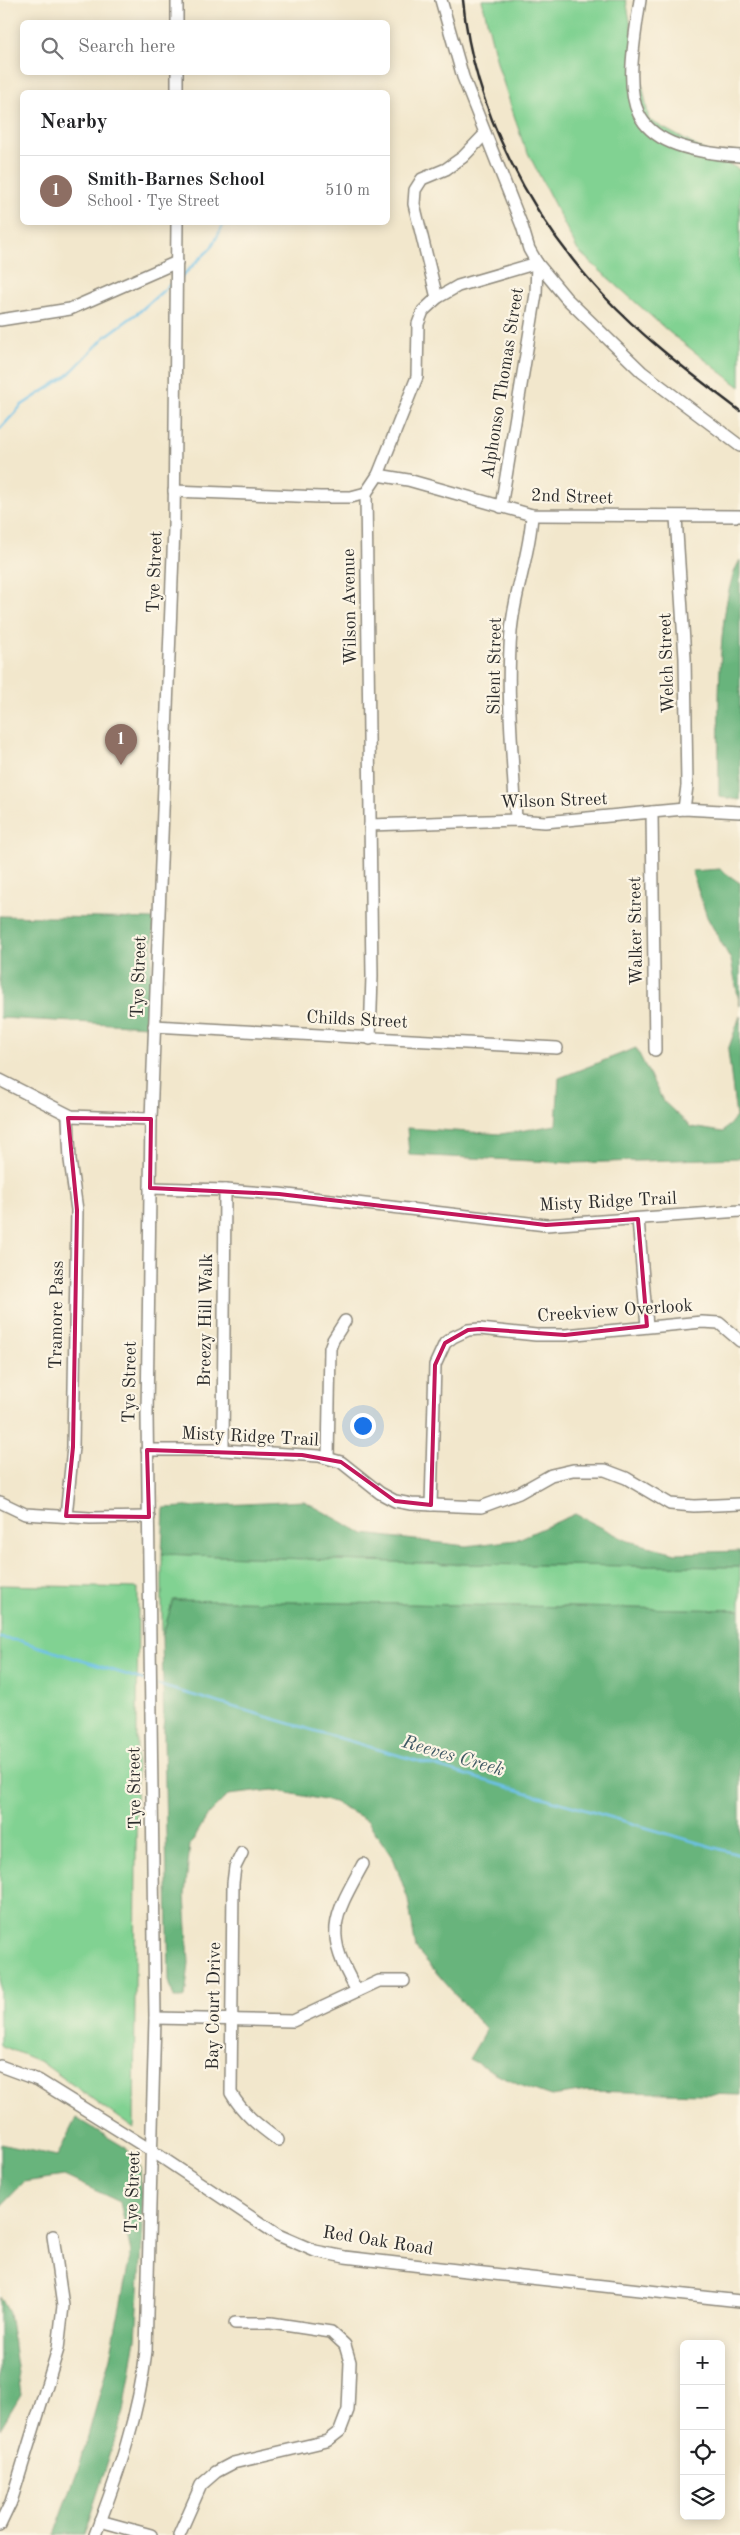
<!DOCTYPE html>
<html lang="en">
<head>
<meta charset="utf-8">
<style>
  :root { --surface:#fff; --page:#f2f2f2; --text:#202124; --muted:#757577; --line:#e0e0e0; --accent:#1f6fb2 }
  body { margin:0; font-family:"Old Standard TT",serif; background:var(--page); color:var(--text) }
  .controls { position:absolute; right:15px; bottom:15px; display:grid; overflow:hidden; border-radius:8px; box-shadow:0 2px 12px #0003 }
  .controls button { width:45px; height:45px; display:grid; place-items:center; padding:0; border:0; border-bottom:1px solid var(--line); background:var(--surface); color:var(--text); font:25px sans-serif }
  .you { position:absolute; left:362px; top:1425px; width:18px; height:18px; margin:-12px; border:4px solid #fff; border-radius:50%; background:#1a73e8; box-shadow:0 0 0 8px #1a73e833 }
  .badge { display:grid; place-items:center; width:32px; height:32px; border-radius:50%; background:var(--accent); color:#fff; font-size:16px; font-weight:700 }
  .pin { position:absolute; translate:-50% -41px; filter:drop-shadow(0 1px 2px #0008) }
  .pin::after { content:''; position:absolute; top:26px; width:18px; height:15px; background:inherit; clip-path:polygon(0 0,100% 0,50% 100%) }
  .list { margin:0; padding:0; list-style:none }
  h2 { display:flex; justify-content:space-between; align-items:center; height:65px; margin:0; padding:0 20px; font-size:21px }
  h2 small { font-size:16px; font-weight:400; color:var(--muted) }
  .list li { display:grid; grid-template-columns:32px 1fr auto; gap:15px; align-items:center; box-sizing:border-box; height:70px; padding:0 20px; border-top:1px solid var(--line) }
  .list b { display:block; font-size:19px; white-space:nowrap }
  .list p { margin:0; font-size:16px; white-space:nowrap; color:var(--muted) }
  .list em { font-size:16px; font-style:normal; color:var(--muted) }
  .icon { flex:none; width:28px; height:28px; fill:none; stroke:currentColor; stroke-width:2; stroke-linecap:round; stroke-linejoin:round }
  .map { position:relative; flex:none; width:740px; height:2535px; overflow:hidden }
  .search { position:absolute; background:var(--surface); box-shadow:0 2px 12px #0003; left:20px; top:20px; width:370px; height:55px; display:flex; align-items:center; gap:12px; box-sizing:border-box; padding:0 18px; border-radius:8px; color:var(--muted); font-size:19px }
  .panel { position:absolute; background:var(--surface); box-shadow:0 2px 12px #0003; left:20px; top:90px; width:370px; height:135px; border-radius:8px }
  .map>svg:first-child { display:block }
  .green { fill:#81d292; stroke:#567e5e }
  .forest { fill:#68b47c; stroke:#4a7054 }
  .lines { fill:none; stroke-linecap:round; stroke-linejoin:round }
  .stream { stroke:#6dc1e9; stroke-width:2.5 }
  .minor-casing { stroke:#8e897c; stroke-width:14 }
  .minor { stroke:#fff; stroke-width:11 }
  .rail { stroke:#2b2b2b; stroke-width:2.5 }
  .marked { fill:none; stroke:#c2185b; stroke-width:4; stroke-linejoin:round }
  .labels { text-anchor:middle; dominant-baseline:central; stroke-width:4.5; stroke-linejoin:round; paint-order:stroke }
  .street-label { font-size:18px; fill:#2b2b2b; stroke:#fcf5e5 }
  .water-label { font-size:19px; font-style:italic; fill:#3f5864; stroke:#fcf5e5 }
</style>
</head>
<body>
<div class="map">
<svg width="740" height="2535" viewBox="0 0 740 2535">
  <rect width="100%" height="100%" fill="#fcf5e5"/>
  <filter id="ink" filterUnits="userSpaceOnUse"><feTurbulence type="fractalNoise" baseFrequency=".02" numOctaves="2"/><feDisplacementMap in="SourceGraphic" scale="10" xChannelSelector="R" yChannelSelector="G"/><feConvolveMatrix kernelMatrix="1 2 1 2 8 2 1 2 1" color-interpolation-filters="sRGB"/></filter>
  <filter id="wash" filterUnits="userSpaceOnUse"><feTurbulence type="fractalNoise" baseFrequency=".0096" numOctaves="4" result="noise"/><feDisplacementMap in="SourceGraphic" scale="20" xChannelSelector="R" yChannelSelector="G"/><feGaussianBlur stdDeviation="1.12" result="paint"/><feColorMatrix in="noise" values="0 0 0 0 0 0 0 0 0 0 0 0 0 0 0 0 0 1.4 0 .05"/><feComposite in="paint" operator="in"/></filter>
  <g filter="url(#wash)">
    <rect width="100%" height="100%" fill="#f2e7cc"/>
    <g class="green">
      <path d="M482,0H626L649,120L740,170V387L669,332L578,251L523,143L498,66Z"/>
      <path d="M162,1554L453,1564L740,1567V1610L173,1600L162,1638Z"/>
      <path d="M0,1585L138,1588L134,2129L41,2062L0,2045Z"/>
    </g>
    <g class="forest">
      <path d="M740,560V800L719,797C719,743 714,602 740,560Z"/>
      <path d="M720,869L740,883V1006L731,960L707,917L692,871Z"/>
      <path d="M0,916L154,919L148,1026L0,1018Z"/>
      <path d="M740,1016V1158L573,1163L409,1155L407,1128L501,1134L556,1125L559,1078L636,1048L663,1101L691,1127L723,1132L736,1117L728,1050Z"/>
      <path d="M304,1501L364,1534L466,1546L516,1540L575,1514L628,1541L676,1553L740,1551V1567L453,1564L162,1554L164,1508Z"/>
      <path d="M173,1600L740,1610V2095L587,2091L551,2096L517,2084L469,2059L486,2030L416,1949L408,1899L394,1860L367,1820L334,1802L273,1790L228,1795L208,1815L190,1845L185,1895L189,1963L185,1998H174L169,1981L162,1638Z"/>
      <path d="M76,2118L126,2148L140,2168L143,2228L136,2339L124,2411L84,2535H54L81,2461L110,2357L131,2252L120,2202L64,2176L24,2182L0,2207V2144L57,2156Z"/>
      <path d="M0,2296L9,2313L21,2394L0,2429Z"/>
    </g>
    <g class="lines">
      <g class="stream">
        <path d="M181,277L211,248L225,222"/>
        <path d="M0,429L22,405L68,375L106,336L139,312L172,283"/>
        <path d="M0,1638L21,1641L143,1680"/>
        <path d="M158,1685L740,1855"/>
      </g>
    </g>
  </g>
  <g filter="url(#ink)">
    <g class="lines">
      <defs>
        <g id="minor">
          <path d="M441,0L463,77L522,226L529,249L537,263L566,298L642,372L740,446"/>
          <path d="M640,0C624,104 619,147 740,156"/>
          <path d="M177,22V0"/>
          <path d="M177,92V72"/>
          <path d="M437,298L414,204L415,190L422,179L446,169L463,157L485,134"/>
          <path d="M0,320L70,309L177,262"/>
          <path d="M378,475L408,480L532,515L740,516"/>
          <path d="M174,491L320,497H351L366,493"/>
          <path d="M501,507L536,294L537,263"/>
          <path d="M676,517L685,658L687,786L684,809"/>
          <path d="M652,812L655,1050"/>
          <path d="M516,820C513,758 506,694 511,632C514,592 530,555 532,515"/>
          <path d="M370,825L516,820L545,822L684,809L740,812"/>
          <path d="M154,1026L557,1048"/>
          <path d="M370,1039L372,976L366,493L378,475L417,377L418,324L423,311L437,298L458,286L537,263"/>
          <path d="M0,1080L71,1116L151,1119"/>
          <path d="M150,1188L225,1190L279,1194L546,1225L740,1211"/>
          <path d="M638,1219L647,1326"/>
          <path d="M147,1450H223L319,1456L341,1462L380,1493L395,1501L411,1504L481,1507L519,1493L551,1475L573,1470H605L626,1478L670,1504L694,1506L740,1504"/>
          <path d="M223,1450L225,1190"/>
          <path d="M328,1458L330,1348L333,1340L345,1321"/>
          <path d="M0,1502L25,1514L90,1518L149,1517"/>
          <path d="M431,1505L435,1365L445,1343L453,1337L468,1330L480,1329L536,1335H565L702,1322L719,1323L740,1341"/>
          <path d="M66,1516L73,1447L77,1210L70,1160L68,1118L71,1116"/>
          <path d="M242,1853L235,1867L233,1883L231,2093C243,2114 259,2126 278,2140"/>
          <path d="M357,1991C324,1933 332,1920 363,1864"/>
          <path d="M155,2018L293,2021L379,1981H404"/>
          <path d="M0,2066L38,2080L152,2151L278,2235L315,2251L345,2257L430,2267L740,2301"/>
          <path d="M100,2521L151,2535"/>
          <path d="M0,2525L11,2502L58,2349L63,2306L53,2236"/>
          <path d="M95,2535C118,2475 139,2414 146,2351L155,2018L147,1415L151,1119L174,528L177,222"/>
          <path d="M179,2535L201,2485L216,2472L233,2463L327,2441L340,2431L348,2410L350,2362L345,2345L331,2332L271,2323H235"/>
        </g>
      </defs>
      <use href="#minor" class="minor-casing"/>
      <use href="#minor" class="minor"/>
      <path class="rail" d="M463,0C473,109 530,217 604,296C644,339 693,375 740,411"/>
    </g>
  </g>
  <path class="marked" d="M68,1118L151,1119L150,1188L279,1194L546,1225L638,1219L647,1326L565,1335L480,1329L468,1330L445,1343L435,1365L431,1505L395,1501L341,1462L302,1455L147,1450L149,1517L66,1516L73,1447L77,1210Z"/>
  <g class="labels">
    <g class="street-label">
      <text transform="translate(503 383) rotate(-81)">Alphonso Thomas Street</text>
      <text transform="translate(572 497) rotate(2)">2nd Street</text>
      <text transform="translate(155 572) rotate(-88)">Tye Street</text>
      <text transform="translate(350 607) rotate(-91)">Wilson Avenue</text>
      <text transform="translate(667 663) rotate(-92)">Welch Street</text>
      <text transform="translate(495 666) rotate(-89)">Silent Street</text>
      <text transform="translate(554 801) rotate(-2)">Wilson Street</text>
      <text transform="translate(636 931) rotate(-91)">Walker Street</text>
      <text transform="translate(139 977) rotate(-88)">Tye Street</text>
      <text transform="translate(357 1020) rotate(3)">Childs Street</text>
      <text transform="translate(608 1202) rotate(-3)">Misty Ridge Trail</text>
      <text transform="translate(615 1311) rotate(-4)">Creekview Overlook</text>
      <text transform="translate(57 1315) rotate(-89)">Tramore Pass</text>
      <text transform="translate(206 1320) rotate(-89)">Breezy Hill Walk</text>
      <text transform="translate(130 1382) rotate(-89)">Tye Street</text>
      <text transform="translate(250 1437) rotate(3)">Misty Ridge Trail</text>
      <text transform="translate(135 1788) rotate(-91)">Tye Street</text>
      <text transform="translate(214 2006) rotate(-89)">Bay Court Drive</text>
      <text transform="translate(133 2192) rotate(-88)">Tye Street</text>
      <text transform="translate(378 2241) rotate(9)">Red Oak Road</text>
    </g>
    <g class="water-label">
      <text transform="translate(453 1757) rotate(16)">Reeves Creek</text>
    </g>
  </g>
</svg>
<div class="controls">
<button>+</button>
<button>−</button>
<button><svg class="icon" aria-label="locate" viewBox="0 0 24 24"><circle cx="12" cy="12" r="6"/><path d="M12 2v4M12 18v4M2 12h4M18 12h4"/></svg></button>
<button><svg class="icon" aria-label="layers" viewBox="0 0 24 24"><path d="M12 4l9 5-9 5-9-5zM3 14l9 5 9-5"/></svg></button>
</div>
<div class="you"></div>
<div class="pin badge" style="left:121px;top:765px;background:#8d6e63">1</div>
<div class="search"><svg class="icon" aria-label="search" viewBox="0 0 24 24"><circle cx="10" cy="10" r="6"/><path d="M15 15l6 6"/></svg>Search here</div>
<section class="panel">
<h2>Nearby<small></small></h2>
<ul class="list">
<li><span class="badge" style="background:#8d6e63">1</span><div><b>Smith-Barnes School</b><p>School · Tye Street</p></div><em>510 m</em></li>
</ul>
</section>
</div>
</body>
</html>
